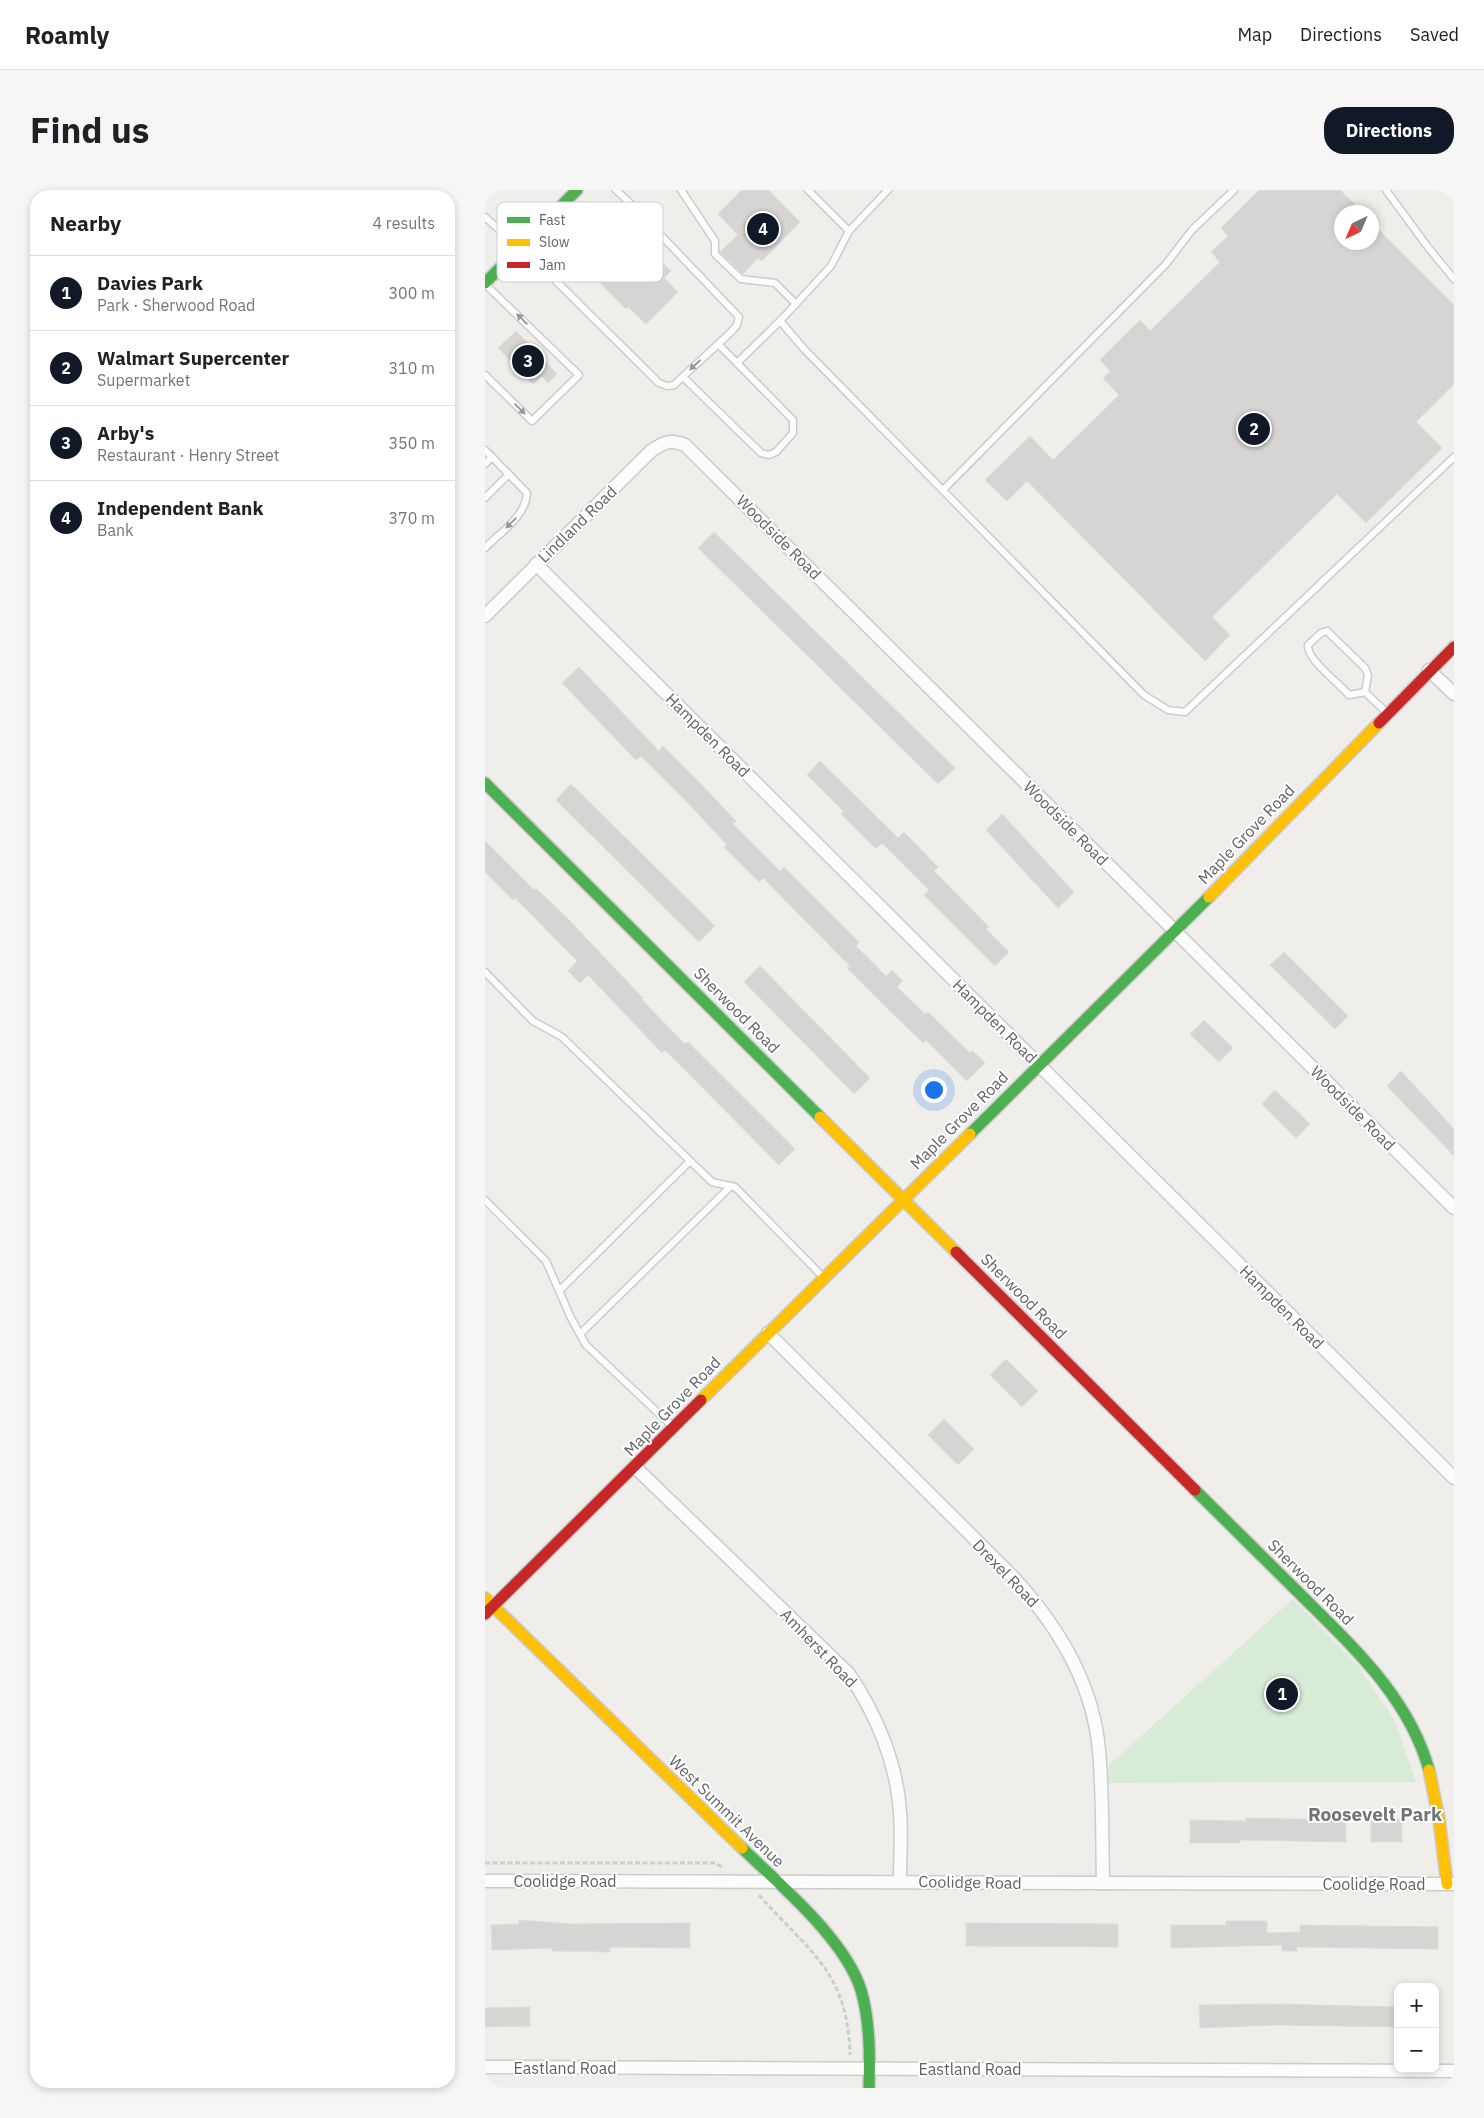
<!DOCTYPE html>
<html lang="en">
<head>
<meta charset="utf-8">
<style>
  :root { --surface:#fff; --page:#f6f6f6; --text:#202124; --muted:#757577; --line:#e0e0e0; --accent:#111827 }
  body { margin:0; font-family:"IBM Plex Sans",sans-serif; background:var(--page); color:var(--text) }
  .controls { position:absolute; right:15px; bottom:15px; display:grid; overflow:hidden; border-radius:10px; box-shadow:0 2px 8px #0003 }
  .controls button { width:45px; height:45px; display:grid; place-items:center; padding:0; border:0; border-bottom:1px solid var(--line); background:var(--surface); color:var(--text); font:25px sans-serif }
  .compass { position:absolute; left:849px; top:15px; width:45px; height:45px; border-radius:50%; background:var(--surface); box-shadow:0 2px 8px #0003; rotate:224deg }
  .you { position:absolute; left:448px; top:899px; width:18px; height:18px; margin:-12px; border:4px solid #fff; border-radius:50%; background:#1a73e8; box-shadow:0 0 0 8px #1a73e833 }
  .badge { display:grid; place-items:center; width:32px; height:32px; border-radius:50%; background:var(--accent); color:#fff; font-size:16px; font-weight:700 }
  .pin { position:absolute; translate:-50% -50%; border:2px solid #fff; box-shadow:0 1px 5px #0006 }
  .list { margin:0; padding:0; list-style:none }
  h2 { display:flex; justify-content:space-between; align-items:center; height:65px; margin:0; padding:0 20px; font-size:21px }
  h2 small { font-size:16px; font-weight:400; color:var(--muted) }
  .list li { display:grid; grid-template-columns:32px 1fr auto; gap:15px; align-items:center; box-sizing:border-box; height:75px; padding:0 20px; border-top:1px solid var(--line) }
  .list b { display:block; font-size:19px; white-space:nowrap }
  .list p { margin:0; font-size:16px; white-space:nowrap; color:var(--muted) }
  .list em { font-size:16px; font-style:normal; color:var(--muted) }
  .map { position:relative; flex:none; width:969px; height:1898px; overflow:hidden; border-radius:20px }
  header { display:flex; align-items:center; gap:30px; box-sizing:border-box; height:70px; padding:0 25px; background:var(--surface); border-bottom:1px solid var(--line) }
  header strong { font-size:24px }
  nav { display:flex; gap:28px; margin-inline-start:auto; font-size:18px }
  .intro { display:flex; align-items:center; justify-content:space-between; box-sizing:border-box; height:120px; padding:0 30px }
  h1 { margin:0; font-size:35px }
  .button { padding:12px 22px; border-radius:20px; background:var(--accent); color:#fff; font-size:18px; font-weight:700 }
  main { display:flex; gap:30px; padding:0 30px }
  aside { flex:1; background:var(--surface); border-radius:20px; box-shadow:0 2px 8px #0003 }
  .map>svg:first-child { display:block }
  .green { fill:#d8ebd6 }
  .building { fill:#d6d5d3; stroke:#deddd9 }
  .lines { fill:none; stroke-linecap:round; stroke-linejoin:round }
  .lane-casing { stroke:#cbcccc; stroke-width:9 }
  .street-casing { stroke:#cbcccc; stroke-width:15 }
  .fast-casing { stroke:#cacacb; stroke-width:14 }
  .slow-casing { stroke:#cacacb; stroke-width:14 }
  .jam-casing { stroke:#cacacb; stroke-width:14 }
  .path { stroke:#cacfcc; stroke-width:3; stroke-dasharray:5 2.5; stroke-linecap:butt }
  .lane { stroke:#fdfcfc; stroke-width:6 }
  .street { stroke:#fdfcfc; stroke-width:12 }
  .fast { stroke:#4caf50; stroke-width:11 }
  .slow { stroke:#ffc107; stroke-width:11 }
  .jam { stroke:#c62828; stroke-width:11 }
  .oneway { fill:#96999c }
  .labels { text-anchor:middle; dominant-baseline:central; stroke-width:4; stroke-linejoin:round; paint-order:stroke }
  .street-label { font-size:16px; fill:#5f6368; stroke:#fff }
  .quarter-label { font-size:19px; font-weight:bold; fill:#70757a; stroke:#fff }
  .key { fill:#fff; stroke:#cfd0d2; stroke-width:1 }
  .key-label { font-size:14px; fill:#5f6368 }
</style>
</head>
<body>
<header>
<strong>Roamly</strong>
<nav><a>Map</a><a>Directions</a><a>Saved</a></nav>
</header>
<div class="intro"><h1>Find us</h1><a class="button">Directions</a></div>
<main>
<aside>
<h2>Nearby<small>4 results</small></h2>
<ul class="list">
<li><span class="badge">1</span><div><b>Davies Park</b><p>Park · Sherwood Road</p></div><em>300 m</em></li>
<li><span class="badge">2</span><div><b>Walmart Supercenter</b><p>Supermarket</p></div><em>310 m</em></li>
<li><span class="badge">3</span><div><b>Arby's</b><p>Restaurant · Henry Street</p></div><em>350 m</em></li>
<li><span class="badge">4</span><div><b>Independent Bank</b><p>Bank</p></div><em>370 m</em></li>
</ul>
</aside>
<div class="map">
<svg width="969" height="1898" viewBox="0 0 969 1898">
  <rect width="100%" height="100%" fill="#efeeea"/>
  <path class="green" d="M808,1409L874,1477L910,1531L931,1592L623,1593L624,1575Z"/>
  <g class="building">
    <path d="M257,0H283L315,32L277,71L273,68L258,84L235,62L253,45L233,24Z"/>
    <path d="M774,0H855L878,22H856V52H886V32L969,115V194L931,232L957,258L881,333L852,304L727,427L745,445L720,471L542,291L522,311L500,290L545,246L568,270L634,205L618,188L625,181L615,170L655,130L665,141L735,72L726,62L743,46L736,38Z"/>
    <path d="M139,42L149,52L153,48L186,81L179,88L193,102L161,134L143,117L141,119L102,80Z"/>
    <path d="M31,141L72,184L63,193L57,186L48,194L13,158Z"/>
    <path d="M229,342L470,578L453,594L213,358Z"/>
    <path d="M94,477L174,561L178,556L213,591L251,631L248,634L295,681L299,677L374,752L371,756L401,786L407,780L418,791L412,797L440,824L443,822L485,863L487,860L500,873L482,891L441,850L438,853L397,813L362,778L365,776L278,688L274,692L239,657L242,655L204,614L156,566L151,570L77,493Z"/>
    <path d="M335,571L413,648L419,642L453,677L449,681L504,737L501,739L524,762L510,776L439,705L444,700L397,653L391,659L356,624L359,622L322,585Z"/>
    <path d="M86,594L230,736L214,752L71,610Z"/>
    <path d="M517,624L589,702L573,718L501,640Z"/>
    <path d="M0,651L49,700L51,698L83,729L158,808L156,809L200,854L203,852L310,959L294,975L180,860L177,863L103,785L95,793L83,781L92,771L30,708L28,710L0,682Z"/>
    <path d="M799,762L863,826L850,839L785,775Z"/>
    <path d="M275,776L385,888L369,904L259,792Z"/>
    <path d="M719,830L748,858L734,872L705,844Z"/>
    <path d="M916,881L969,939V966L902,896Z"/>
    <path d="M790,900L825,934L811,948L777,914Z"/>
    <path d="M521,1169L553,1201L537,1217L505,1185Z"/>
    <path d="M459,1229L489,1259L473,1275L443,1245Z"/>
    <path d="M761,1628L861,1630V1652L755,1650V1653H705V1630L761,1631Z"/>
    <rect x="886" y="1629" width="31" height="23"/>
    <path d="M34,1730L86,1734L205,1733V1758L125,1757V1762L67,1761V1758L7,1760L6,1735L34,1734Z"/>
    <path d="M741,1731H782V1743L815,1742V1735L953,1737V1759L812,1757V1761H797V1755L686,1758V1735H741Z"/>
    <path d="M481,1733L633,1734V1757L481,1756Z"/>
    <path d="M792,1814L913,1817V1837L793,1835L715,1838L714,1815Z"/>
    <path d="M45,1817V1836L0,1837V1818Z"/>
  </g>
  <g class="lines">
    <defs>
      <g id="lane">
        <path d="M196,0L230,51V64L256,89L290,93L311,114"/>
        <path d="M323,0L364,41"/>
        <path d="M403,0L364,41L346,76L295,131L320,160L659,505L683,520L700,522L969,267"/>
        <path d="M901,0L942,56L969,89"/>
        <path d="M0,27L70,90L146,14L131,0"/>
        <path d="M70,90L174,193L182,196L189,195L246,142L252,135L254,127L146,14"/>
        <path d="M233,154L252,173"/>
        <path d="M0,185L47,231L94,185L1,95"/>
        <path d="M198,187L276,263L284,265L291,262L308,243V230L252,173L295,131"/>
        <path d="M0,260L7,267L0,274"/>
        <path d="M458,300L681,74L707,40L749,0"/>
        <path d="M0,308L24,284"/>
        <path d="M0,358C16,342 41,326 42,303L7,267"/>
        <path d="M880,502L864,505C855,494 821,469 823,455L836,443L842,441L880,478L883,485L880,502L902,523"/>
        <path d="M0,782L48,831L77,847L227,992L250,997L339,1088"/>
        <path d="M0,1010L61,1071L86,1128L101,1155L187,1236"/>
        <path d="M75,1100L205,971"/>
        <path d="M95,1144L246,996"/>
      </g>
      <g id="street">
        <path d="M51,374L969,1288"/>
        <path d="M0,426L166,261C179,252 186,249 200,255L969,1018"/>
        <path d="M944,480L969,504"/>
        <path d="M283,1143L529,1388C573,1436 608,1493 614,1560C618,1604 617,1649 618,1693"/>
        <path d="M150,1277L364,1484C391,1524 412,1573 415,1622C417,1645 415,1668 415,1691"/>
        <path d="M0,1691L969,1694"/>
        <path d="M0,1877L969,1881"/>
      </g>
      <g id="fast">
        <path d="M0,93L92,0"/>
        <path d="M0,593L335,927"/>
        <path d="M485,944L724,707"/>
        <path d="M710,1300C745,1335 780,1369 815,1404C867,1456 924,1507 944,1580"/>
        <path d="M257,1658C295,1695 360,1749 376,1800C385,1831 385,1866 384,1898"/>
      </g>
      <g id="slow">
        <path d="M724,707L894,533"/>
        <path d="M335,927L471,1062"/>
        <path d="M216,1210L485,944"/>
        <path d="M0,1408L257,1658"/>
        <path d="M944,1580L954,1629L962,1694"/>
      </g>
      <g id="jam">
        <path d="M894,533L969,457"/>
        <path d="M471,1062L710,1300"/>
        <path d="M0,1424L216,1210"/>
      </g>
    </defs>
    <use href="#lane" class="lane-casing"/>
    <use href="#street" class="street-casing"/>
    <use href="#fast" class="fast-casing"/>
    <use href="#slow" class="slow-casing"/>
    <use href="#jam" class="jam-casing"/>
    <g class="path">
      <path d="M0,1673H230L237,1677"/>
      <path d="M274,1705C324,1762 363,1781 365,1865"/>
    </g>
    <use href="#lane" class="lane"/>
    <use href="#street" class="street"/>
    <use href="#fast" class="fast"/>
    <use href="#slow" class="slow"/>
    <use href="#jam" class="jam"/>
  </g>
  <defs><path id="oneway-solid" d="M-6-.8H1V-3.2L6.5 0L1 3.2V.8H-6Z" transform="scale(1.25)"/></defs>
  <g class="oneway">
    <use href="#oneway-solid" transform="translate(37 129) rotate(-136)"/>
    <use href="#oneway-solid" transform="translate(210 175) rotate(137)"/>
    <use href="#oneway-solid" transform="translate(35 219) rotate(44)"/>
    <use href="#oneway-solid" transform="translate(26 333) rotate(135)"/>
  </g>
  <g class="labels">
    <g class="street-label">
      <text transform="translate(92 334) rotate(-44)">Lindland Road</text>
      <text transform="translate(294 347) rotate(45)">Woodside Road</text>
      <text transform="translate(223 545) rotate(45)">Hampden Road</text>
      <text transform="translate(581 633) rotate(45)">Woodside Road</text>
      <text transform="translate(761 644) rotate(-46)">Maple Grove Road</text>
      <text transform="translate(252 820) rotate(45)">Sherwood Road</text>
      <text transform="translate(510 831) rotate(45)">Hampden Road</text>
      <text transform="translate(868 918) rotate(45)">Woodside Road</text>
      <text transform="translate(474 930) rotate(-45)">Maple Grove Road</text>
      <text transform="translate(539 1106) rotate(45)">Sherwood Road</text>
      <text transform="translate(797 1117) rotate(45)">Hampden Road</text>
      <text transform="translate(187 1216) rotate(-46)">Maple Grove Road</text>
      <text transform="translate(521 1383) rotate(46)">Drexel Road</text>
      <text transform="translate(826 1392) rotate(45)">Sherwood Road</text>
      <text transform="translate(334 1458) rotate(46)">Amherst Road</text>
      <text transform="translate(242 1621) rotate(44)">West Summit Avenue</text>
      <text x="80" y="1691">Coolidge Road</text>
      <text transform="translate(485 1692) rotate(1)">Coolidge Road</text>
      <text x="889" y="1694">Coolidge Road</text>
      <text x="80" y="1878">Eastland Road</text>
      <text x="485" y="1879">Eastland Road</text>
    </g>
    <g class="quarter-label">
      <text x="890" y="1624">Roosevelt Park</text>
    </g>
  </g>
  <rect x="12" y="12" width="166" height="80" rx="8" class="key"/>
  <rect x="22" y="27" width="23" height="6" fill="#4caf50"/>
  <rect x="22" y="49" width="23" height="7" fill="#ffc107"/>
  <rect x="22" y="72" width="23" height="6" fill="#c62828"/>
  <g class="key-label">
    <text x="54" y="35">Fast</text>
    <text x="54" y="57">Slow</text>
    <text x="54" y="80">Jam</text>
  </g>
</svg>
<div class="controls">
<button>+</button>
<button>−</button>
</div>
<svg class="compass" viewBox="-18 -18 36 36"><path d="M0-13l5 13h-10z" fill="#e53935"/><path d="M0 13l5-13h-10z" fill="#757577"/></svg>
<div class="you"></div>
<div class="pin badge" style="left:797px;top:1504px">1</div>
<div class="pin badge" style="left:769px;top:239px">2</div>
<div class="pin badge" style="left:43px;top:171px">3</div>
<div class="pin badge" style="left:278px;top:39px">4</div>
</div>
</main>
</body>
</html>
